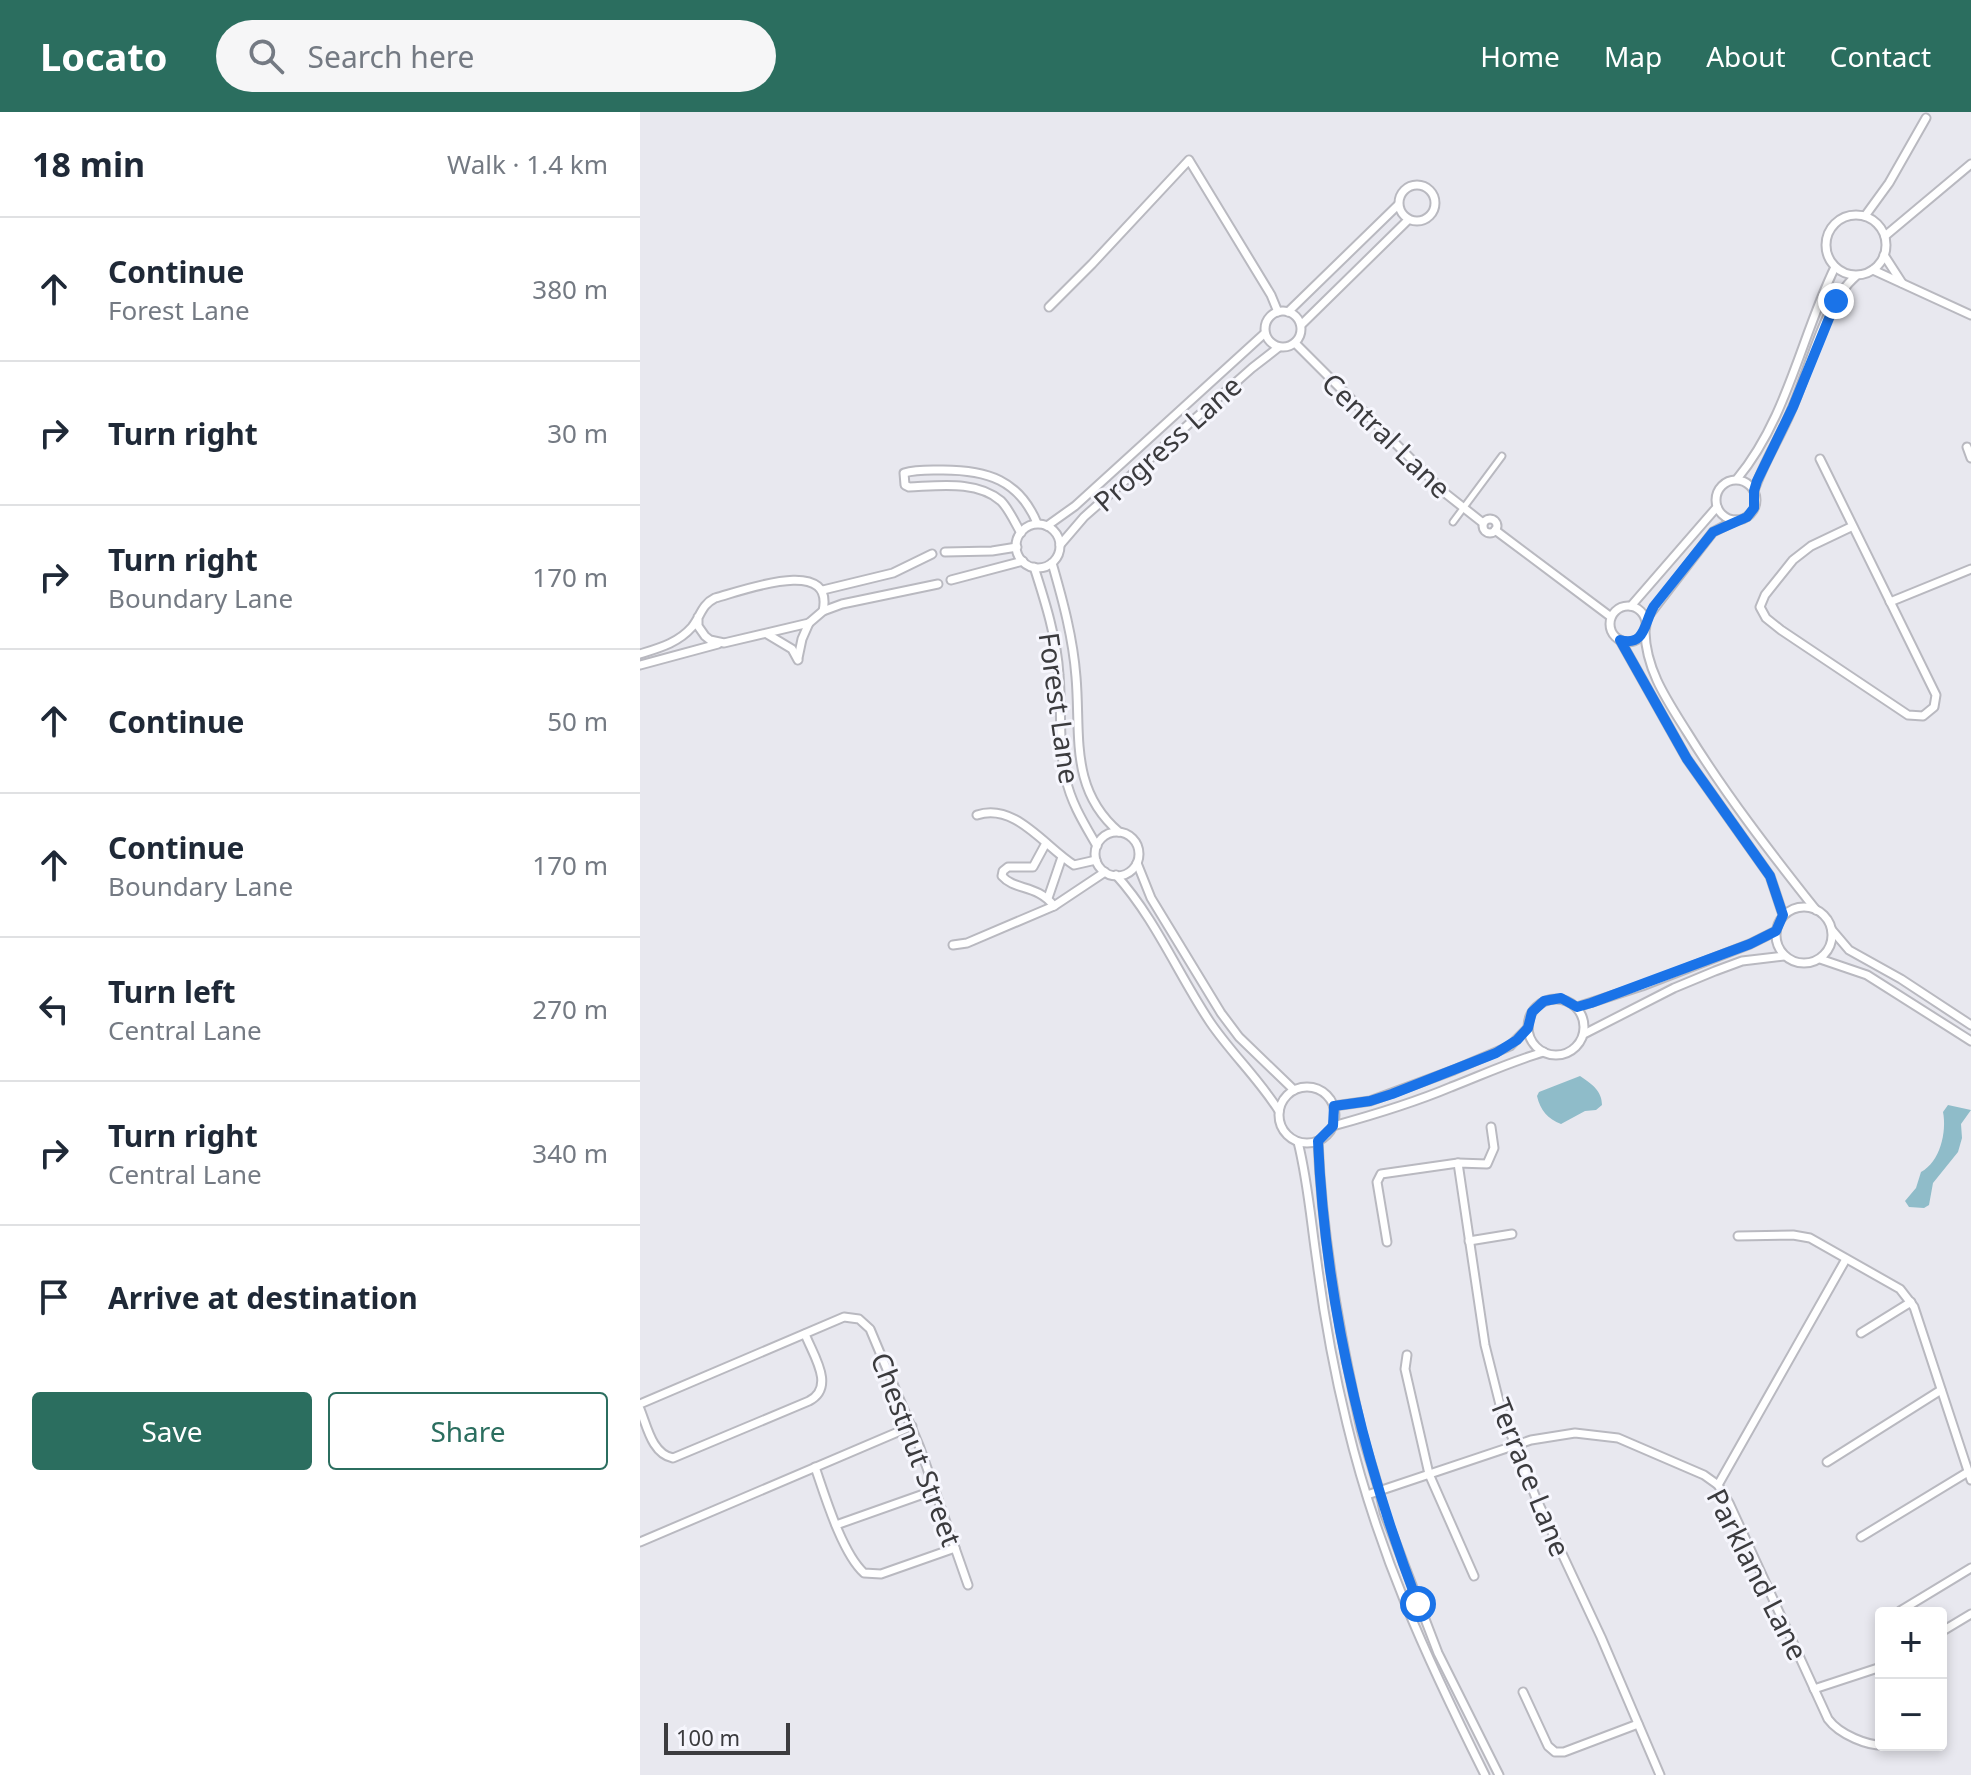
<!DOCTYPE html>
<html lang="en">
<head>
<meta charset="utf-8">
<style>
  :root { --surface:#fff; --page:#f6f6f7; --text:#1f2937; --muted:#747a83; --line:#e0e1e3; --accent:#2b6e5f }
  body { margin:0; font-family:"Noto Sans",sans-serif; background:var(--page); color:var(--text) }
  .controls { position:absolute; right:24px; bottom:24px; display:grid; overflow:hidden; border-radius:8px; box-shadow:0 4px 12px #0003 }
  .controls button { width:72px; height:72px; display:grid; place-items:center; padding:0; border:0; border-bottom:2px solid var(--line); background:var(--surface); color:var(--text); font:40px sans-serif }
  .scale { position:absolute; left:24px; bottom:20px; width:126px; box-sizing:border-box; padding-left:8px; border:4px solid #3b3b3e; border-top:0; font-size:22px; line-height:28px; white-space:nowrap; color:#3b3b3e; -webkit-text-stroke:6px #f6f6fd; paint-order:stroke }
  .stop { position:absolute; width:24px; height:24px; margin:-18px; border:6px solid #1a73e8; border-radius:50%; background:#fff }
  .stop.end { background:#1a73e8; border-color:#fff; box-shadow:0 2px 8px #0008 }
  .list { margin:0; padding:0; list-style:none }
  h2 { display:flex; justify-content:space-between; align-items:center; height:104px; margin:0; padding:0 32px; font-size:34px }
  h2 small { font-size:26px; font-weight:400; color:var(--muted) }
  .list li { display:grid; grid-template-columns:52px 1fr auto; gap:24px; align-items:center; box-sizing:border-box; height:144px; padding:0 32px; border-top:2px solid var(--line) }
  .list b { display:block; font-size:30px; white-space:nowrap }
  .list p { margin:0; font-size:26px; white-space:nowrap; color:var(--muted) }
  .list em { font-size:26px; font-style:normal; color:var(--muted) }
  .actions { display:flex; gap:16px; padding:24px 32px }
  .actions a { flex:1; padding:18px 0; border:2px solid var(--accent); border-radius:8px; text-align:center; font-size:28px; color:var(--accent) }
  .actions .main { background:var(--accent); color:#fff }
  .icon { flex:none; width:44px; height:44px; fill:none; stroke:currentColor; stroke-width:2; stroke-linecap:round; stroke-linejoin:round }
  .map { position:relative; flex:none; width:1331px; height:1663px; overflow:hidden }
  header { display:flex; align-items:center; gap:48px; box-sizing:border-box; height:112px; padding:0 40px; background:var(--accent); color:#fff }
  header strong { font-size:38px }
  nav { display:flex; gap:44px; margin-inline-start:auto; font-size:28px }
  .search { width:560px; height:72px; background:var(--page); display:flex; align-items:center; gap:20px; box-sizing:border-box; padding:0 28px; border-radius:44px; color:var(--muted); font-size:30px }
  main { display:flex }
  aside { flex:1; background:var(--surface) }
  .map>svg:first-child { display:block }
  .water { fill:#8fbcc9 }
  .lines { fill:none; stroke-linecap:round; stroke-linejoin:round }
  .pedestrian-casing { stroke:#b9b9c0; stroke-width:9 }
  .minor-casing { stroke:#b9b9c0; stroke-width:11 }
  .pedestrian { stroke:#fff; stroke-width:5 }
  .minor { stroke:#fff; stroke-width:7 }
  .route { stroke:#1a73e8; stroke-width:10 }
  .labels { text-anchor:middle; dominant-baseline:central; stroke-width:6; stroke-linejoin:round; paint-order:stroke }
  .street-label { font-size:28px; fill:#3b3b3e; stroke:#f6f6fd }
</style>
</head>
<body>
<header>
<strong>Locato</strong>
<div class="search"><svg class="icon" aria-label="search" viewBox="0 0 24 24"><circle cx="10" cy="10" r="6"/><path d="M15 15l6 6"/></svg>Search here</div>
<nav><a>Home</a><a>Map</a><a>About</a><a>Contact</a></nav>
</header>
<main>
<aside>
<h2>18 min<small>Walk · 1.4 km</small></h2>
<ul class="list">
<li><svg class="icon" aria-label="ahead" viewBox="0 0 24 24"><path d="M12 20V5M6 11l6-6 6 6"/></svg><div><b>Continue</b><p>Forest Lane</p></div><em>380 m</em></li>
<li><svg class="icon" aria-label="right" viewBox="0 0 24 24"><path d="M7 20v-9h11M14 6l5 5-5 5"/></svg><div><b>Turn right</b></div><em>30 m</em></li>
<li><svg class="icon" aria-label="right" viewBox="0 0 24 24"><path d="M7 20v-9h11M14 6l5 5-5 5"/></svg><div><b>Turn right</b><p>Boundary Lane</p></div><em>170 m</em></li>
<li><svg class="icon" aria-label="ahead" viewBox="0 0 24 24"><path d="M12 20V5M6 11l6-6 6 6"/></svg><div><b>Continue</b></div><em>50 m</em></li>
<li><svg class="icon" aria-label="ahead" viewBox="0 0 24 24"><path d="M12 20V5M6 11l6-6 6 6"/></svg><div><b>Continue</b><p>Boundary Lane</p></div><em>170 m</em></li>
<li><svg class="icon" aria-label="left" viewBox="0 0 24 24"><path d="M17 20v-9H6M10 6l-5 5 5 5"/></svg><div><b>Turn left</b><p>Central Lane</p></div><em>270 m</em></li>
<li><svg class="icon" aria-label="right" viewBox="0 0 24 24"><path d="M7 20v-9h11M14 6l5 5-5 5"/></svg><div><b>Turn right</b><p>Central Lane</p></div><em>340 m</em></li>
<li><svg class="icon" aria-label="arrive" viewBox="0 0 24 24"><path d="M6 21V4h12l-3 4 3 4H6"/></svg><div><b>Arrive at destination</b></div></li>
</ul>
<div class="actions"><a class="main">Save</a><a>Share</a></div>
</aside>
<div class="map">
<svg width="1331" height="1663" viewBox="0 0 1331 1663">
  <rect width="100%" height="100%" fill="#e8e8ef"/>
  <g class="water">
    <path d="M940,964C952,972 962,979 962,993L956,998L945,999L921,1012C908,1007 900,998 897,984L899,980Z"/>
    <path d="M1308,993L1331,998L1321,1012L1322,1026L1318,1040L1293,1071L1289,1093L1284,1096L1269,1095L1265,1089L1276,1076L1281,1060C1300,1050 1307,1020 1303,1000Z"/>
  </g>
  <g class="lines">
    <defs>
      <path id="pedestrian" d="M813,410L862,344"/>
      <g id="minor">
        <circle cx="777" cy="91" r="18"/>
        <circle cx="1216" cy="133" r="30"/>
        <path d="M1225,104L1249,71L1286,6"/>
        <path d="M1245,124L1331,52"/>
        <path d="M1244,143L1262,171"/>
        <path d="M1233,158L1331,203"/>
        <path d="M409,195L452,152L549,48L631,183L638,200"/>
        <circle cx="643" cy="217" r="18"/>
        <path d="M648,200L758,93"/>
        <path d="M661,213L768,108"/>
        <path d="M655,231L805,381L843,411"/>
        <path d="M1327,335L1331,346"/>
        <path d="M1180,347L1296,583L1294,595L1283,604L1268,603L1141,518L1126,506L1120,495L1125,483L1153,448L1171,434L1213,414"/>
        <path d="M1097,367C1147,307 1161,225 1195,155"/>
        <circle cx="1096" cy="388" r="20"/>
        <path d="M1114,379C1123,351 1140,326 1151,299C1169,259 1183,192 1216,164"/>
        <circle cx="850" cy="414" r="7"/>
        <circle cx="398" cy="434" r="22"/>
        <path d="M407,414L435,394L625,221"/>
        <path d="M855,418L971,505"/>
        <path d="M381,421C375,411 369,397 361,389C337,368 298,374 269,375L265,373L264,361C277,357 291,358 303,358C347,358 379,368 397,411"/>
        <path d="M420,433L444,405L612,256L639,235"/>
        <path d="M305,440L352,439L377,435"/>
        <path d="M412,451C423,489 433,526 436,565C441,623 429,677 479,720"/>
        <path d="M394,455C405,489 417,527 419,563C422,597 418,633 426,667C431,691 445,713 457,734"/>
        <path d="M311,468L383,449"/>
        <path d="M183,478L253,461L292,442"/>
        <path d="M1250,490L1331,457"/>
        <circle cx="988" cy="512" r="18"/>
        <path d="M991,494L1077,395"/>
        <path d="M183,499L202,492L298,472"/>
        <path d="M1006,507L1073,420L1096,408"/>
        <path d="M1005,520C1006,558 1027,588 1047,620C1086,683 1130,740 1176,798"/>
        <path d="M127,522L152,537L158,548"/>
        <path d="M980,528L1047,647L1130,764L1143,803"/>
        <path d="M0,542C19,536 38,531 52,515C61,504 61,493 75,486C102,479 195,443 183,499L169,511L84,531L70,528L65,524L58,514V505"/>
        <path d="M158,546L162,527L169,511"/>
        <path d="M0,553L78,532"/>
        <path d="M337,703C375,690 405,735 434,753L456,748"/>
        <circle cx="477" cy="742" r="22"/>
        <path d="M406,731L393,755H368L363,759L362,764C375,779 397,772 414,794"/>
        <path d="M497,751L511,786L581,901L599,925L654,978"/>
        <path d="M476,763C515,806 538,862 570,910C591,941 619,967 639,999"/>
        <path d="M408,786L422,745"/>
        <circle cx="1164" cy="823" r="28"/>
        <path d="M1192,818L1209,838L1261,867L1331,913"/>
        <path d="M313,833L327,831L414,794L465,760"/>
        <path d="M1180,847L1227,863L1331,929"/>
        <circle cx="916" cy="915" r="28"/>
        <path d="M937,895L1002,874L1110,832L1136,819"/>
        <path d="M944,922L1034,876L1075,859L1102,849L1144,844"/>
        <circle cx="667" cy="1003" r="28"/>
        <path d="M694,994L730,989L814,958L870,934L888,916"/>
        <path d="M693,1014C733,1003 773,991 811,975C842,963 872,949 904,940"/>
        <path d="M678,1029C682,1126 700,1223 721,1317C728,1345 739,1372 744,1400L798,1541L859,1663"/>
        <path d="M658,1030C668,1070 671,1110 677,1150C684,1204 694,1259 707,1312C738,1441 786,1545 845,1663"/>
        <path d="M818,1051L845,1233L861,1297L896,1386L961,1525L1020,1663"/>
        <path d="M1098,1124L1153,1123L1170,1126L1260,1177L1274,1195L1331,1368"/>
        <path d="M829,1129L872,1122"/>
        <path d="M747,1130L737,1070L741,1062L818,1051L847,1052L854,1036L851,1015"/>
        <path d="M1221,1221L1271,1190"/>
        <path d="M767,1243L765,1257L789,1362L834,1464"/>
        <path d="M0,1292L204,1205L219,1207L230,1217L280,1336L328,1473"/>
        <path d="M0,1297C7,1314 12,1342 33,1346L169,1289C196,1275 173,1243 165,1222"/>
        <path d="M1187,1350L1301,1278"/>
        <path d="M175,1355C185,1384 202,1441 224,1461L241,1462L315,1436"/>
        <path d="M1078,1373L1206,1147"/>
        <path d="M727,1383L891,1328L935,1321L978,1326L1064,1363L1078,1373L1089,1391L1188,1607C1199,1622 1228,1635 1247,1633"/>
        <path d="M196,1413L295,1378"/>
        <path d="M1221,1425L1328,1360"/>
        <path d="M0,1430L272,1314"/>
        <path d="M1260,1499L1331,1456"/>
        <path d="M1301,1520L1331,1502"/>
        <path d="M1174,1577L1241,1555"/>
        <path d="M883,1580L908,1634L915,1640H924L998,1612"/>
      </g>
    </defs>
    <use href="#pedestrian" class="pedestrian-casing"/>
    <use href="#minor" class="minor-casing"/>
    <use href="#pedestrian" class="pedestrian"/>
    <use href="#minor" class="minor"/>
  </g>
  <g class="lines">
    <path class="route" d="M778,1492C722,1345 685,1187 678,1029L693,1014L694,994L730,989L752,982L856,941L877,928L888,916L892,900L904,889L921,886L937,895L951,891L1110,832L1136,819L1143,803L1130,764L1047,647L980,528C1006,535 1004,510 1014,494L1073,420L1107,405L1114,396V379L1117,369L1153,295L1196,189"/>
  </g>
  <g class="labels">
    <g class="street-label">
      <text transform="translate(747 323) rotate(44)">Central Lane</text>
      <text transform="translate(527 331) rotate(-42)">Progress Lane</text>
      <text transform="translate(420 596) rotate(82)">Forest Lane</text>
      <text transform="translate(277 1337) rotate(69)">Chestnut Street</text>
      <text transform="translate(891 1365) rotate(68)">Terrace Lane</text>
      <text transform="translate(1118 1462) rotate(63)">Parkland Lane</text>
    </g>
  </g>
</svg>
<div class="controls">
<button>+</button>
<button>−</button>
</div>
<div class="scale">100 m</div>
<div class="stop" style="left:778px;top:1492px"></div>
<div class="stop end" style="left:1196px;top:189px"></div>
</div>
</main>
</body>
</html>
